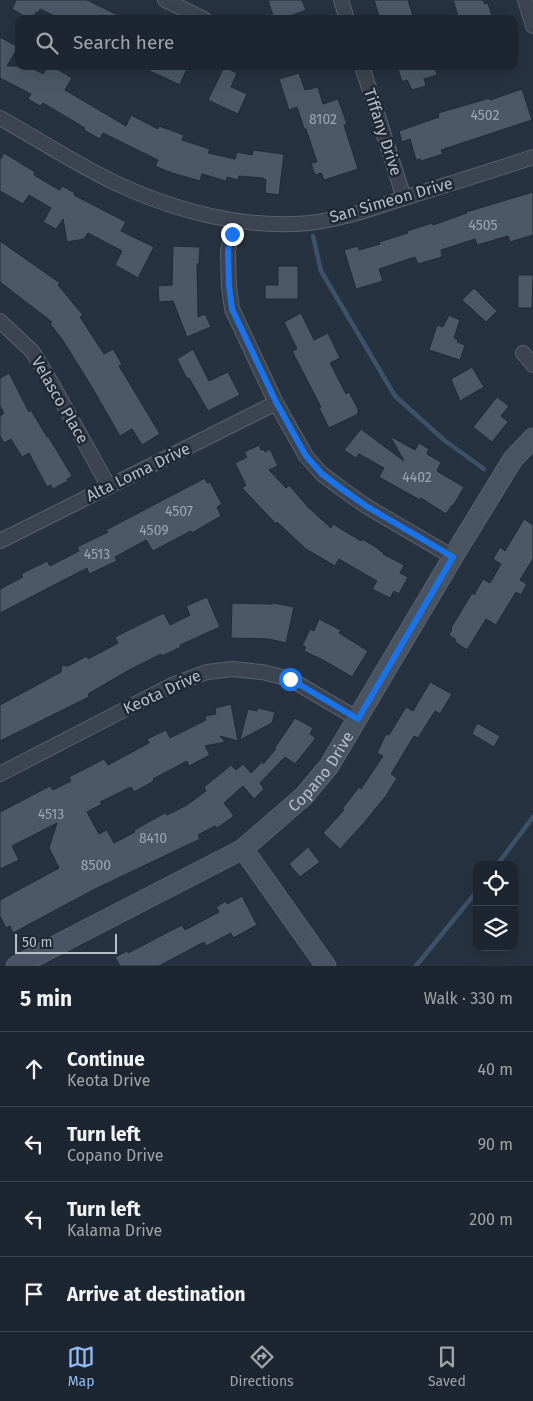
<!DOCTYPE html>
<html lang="en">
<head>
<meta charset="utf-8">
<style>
  :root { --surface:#1d2630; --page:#252e38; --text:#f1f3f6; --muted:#a0a5ab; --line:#3b434c; --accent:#92bcf4 }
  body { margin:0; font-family:"Fira Sans",sans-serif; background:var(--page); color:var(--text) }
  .controls { position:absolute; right:15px; bottom:15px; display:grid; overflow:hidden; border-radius:10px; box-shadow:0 5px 20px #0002 }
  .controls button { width:45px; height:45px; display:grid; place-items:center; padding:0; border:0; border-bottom:1px solid var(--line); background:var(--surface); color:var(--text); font:25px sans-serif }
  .scale { position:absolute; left:15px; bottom:12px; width:102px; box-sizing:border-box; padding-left:5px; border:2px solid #b7bfca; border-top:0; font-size:14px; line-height:18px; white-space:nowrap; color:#b7bfca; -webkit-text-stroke:4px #1f2935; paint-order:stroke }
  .stop { position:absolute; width:15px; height:15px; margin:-11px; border:4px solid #1a73e8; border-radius:50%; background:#fff }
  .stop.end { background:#1a73e8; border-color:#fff; box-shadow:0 1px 5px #0008 }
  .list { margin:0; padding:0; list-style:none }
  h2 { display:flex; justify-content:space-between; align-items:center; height:65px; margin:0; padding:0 20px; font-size:21px }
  h2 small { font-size:16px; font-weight:400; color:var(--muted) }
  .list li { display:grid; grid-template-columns:32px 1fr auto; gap:15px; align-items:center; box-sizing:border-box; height:75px; padding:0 20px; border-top:1px solid var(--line) }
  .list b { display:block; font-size:19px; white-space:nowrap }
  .list p { margin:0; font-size:16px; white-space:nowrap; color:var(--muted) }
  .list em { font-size:16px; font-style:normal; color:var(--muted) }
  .icon { flex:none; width:28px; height:28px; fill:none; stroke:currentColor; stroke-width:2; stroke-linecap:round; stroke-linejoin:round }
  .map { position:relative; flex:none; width:533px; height:966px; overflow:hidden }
  .search { position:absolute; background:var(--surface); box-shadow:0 5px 20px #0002; left:15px; right:15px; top:15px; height:55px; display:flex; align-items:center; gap:12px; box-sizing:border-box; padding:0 18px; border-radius:10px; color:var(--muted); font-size:19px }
  .sheet { height:365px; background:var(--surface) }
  nav { display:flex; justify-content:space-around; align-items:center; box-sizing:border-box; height:70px; border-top:1px solid var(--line); background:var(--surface); font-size:14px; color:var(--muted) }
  nav a { display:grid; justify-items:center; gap:2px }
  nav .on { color:var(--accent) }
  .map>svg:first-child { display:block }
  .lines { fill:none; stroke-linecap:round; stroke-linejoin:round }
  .stream { stroke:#3d5168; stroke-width:4.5 }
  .building { fill:#4b5865; stroke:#212b37 }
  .street-casing { stroke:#58626d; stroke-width:16 }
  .secondary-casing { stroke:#58626d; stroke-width:21 }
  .street { stroke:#3b4450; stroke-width:14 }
  .secondary { stroke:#495462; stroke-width:19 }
  .route { stroke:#1a73e8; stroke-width:6 }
  .labels { text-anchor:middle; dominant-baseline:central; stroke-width:5; stroke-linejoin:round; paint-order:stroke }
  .number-label { font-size:14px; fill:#9ca5b1 }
  .street-label { font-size:16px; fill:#b7bfca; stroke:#1f2935 }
</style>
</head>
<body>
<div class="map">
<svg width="533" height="966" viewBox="0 0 533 966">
  <rect width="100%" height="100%" fill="#273240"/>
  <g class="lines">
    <g class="stream">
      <path d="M313,236L321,271L395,396L444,440L484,469"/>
      <path d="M497,865L533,817"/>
      <path d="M416,966L477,891"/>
    </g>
  </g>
  <g class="building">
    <path d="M16,0H87L126,19H60L40,9L38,13L36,12L33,19H29L12,9Z"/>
    <path d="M268,0H302L306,10L282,19H274Z"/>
    <path d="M374,0H408L414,19H380Z"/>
    <path d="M453,0H483L485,4L488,3L493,19H459Z"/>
    <path d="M0,37L18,47L7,66H29L43,74L48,66H52L72,78L65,90L126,126L131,115L158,129L159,126L184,135L182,140L210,149L208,153L235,159L237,152L252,155L253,150L284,154L279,195L265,193L266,180L262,178L239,176L238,180L227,177L226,181L202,174L200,181L172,173L155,166L158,160L103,133L100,139L84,130L85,128L43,103L40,106L28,99L31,94L0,78Z"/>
    <path d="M139,66H188L180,85Z"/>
    <path d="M397,66H434L437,75L424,79L426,86L412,90L407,80L402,82Z"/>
    <path d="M224,67L237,73L231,87L247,94L238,114L208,100Z"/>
    <path d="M299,73L305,90L318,87L323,104L338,99L347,124L344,125L358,169L324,180L321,173L315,175L311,163L317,162L306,129H304L297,107L289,110L279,79Z"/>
    <path d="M522,89L532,120L441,150L443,154L421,161L420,159L416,160L410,139L402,142L399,131L439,117L438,113L490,98V100Z"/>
    <path d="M4,153L35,172L34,175L56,188L60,190L62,186L75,193L74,195L126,222L121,231L154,247L138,278L115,265L122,251L88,233L84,239L67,242L63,219L56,229L43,222L51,208L29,195L23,204L0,191V160Z"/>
    <path d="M533,192V235L510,242L508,236L477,245L475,239L441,250L442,257L418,264L415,257L379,269L383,281L356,289L344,250L358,246L359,250L380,244L379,242L408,233L407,231L432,223L433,225L467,213L466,212Z"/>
    <path d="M0,241L60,283L58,285L83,315L80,317L104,354L113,349L122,364L119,366L160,434L142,445L132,429L120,436L90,384L62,339L50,324L52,322L0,282Z"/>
    <path d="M173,246L200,247L199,264H197L198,317L205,314L211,327L187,337L173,301L159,302L158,286L172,285Z"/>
    <path d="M278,266H298V299H265V285H278Z"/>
    <path d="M518,275H533L532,308H518Z"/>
    <path d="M474,288L497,311L486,322L462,300Z"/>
    <path d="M301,313L314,340L328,333L340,358L330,363L346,394L349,392L358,409V414L329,428L319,408L321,407L292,351L297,349L284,322Z"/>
    <path d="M449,315L460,320L454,338L458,340L457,342L465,345L460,360L429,350L437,325L443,327Z"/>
    <path d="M193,349L209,381L228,372L240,395L208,411L189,378L187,379L177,359Z"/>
    <path d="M472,367L484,387L460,401L451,379Z"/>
    <path d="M9,373L29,412L31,410L47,437L48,436L72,476L67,479L68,481L53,489L51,485L47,487L29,453L22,457L11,439L4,443L0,436V416L4,413L0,406V378Z"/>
    <path d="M497,397L509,406L501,416L508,422L492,442L473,427Z"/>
    <path d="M361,429L404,461L390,436L415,450L419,443L429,449L427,454L441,462L437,471L464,487L453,506L452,505L446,514L421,498L420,500L379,477L384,468L359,454L356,458L344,450Z"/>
    <path d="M259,445L261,450L263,449L265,452L270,449L278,466L269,470L286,488L289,485L308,507L331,528L333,524L361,541L362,539L379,549V550L384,553L383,554L404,565L400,573L408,577L399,594L394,591L390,598L372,589L377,581L339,559L335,566L306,549L277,522L276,524L242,488L246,485L235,463L247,457L244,452Z"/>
    <path d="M205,478L207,483L210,482L222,504L217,507L221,516L192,533L191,531L153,551L146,540L115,557L117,561L89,574L87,568L0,613V589L23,577L21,574L47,561L50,566L79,551L77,547L108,532L106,530Z"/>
    <path d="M524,519L533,525V559L520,580L527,584L521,595L516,592L496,625L486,619L467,650L455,642L456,640L449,635L452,629L451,628L472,593L474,595L483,579L490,583L501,564L493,559L500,547L505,551Z"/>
    <path d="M207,597L220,627L180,645L181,647L162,656L161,654L129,670L88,694L89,697L0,741V705L61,672L62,665L68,666L87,656L88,659L118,643L115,637L139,625L164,613L170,625L190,615L186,606Z"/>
    <path d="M232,603L272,604L273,603L294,607L286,643L269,639L231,638Z"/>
    <path d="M319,619L341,630L339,633L368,651L352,677L325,661L304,651L306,647L302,646L310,629L314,631Z"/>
    <path d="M430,682L452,694L440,714L435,711L418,738L414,736L391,774L397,778L386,796L363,824L340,849L323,833L344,810L342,809L359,787L361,789L383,756L377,753L386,734L389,735L406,707L413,711Z"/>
    <path d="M231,704L238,741L220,736L225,742L205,746L210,755L189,766L187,761L153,779L154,781L134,792L131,787L100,802L102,804L87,812L99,834L107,830L114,843L135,832L134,830L165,813L167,815L187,805L206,791L204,787L231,765L236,770L243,764L251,773L264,760L263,764L276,749H274L295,718L313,728L310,734L316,738L295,764L285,757L260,783L264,789L254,799L243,786L224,803L234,816L217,828L215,826L198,835L200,839L93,890L13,933L10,926L6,928L0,916V900L59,868L49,848L57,823L12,846L19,860L0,869V812L50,786L53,790L71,781L69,777L104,759L108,765L149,743L147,739L166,730L170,738L206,720L205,716L216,714L215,708Z"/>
    <path d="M258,708L275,712L272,723L240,740L248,709L257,711Z"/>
    <path d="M477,723L500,736L494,747L472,734Z"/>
    <path d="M308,847L320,862L300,877L289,864Z"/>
    <path d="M242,896L257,925L233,938L231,933L206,946L204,942L159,966H120L115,957L127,951L128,953L182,925L185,930L219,912L216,907L226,901L227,904Z"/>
  </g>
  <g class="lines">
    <defs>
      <g id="street">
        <path d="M165,0L204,19"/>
        <path d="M341,0L347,19"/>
        <path d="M525,0L533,26"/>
        <path d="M362,66L404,198"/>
        <path d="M0,118C40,140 80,167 122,186C179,212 246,229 309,223C343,219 375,208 407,197C449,184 491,171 533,157"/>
        <path d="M234,221L228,251L229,287L232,309L276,403L306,456L322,474L342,489L366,506L453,557"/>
        <path d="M0,321L32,351L51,382L109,487"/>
        <path d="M523,353L533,365"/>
        <path d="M0,541L276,403"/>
        <path d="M0,774L172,685L207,672L232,669L262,672L290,679L358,719"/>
      </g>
      <g id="secondary">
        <path d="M243,849L326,966"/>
        <path id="s1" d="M16,966L243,849L304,796L329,766L453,557L513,459L533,438"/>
      </g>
    </defs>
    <use href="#street" class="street-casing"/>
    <use href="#secondary" class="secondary-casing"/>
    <use href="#street" class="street"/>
    <use href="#secondary" class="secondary"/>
  </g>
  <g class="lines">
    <path class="route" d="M232,234L228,251L229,286L232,309L276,402L306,456L322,474L342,489L366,506L453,557L358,719L290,679"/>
  </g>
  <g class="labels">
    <g class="number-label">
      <text x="485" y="115">4502</text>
      <text x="323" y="119">8102</text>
      <text x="483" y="225">4505</text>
      <text x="417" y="477">4402</text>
      <text x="179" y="511">4507</text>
      <text x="154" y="530">4509</text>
      <text x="97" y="554">4513</text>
      <text x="51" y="814">4513</text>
      <text x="153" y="838">8410</text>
      <text x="96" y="865">8500</text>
    </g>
    <g class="street-label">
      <text transform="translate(383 132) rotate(72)">Tiffany Drive</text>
      <text transform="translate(391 200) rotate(-16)">San Simeon Drive</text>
      <text transform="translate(60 400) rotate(60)">Velasco Place</text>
      <text transform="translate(138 472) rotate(-26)">Alta Loma Drive</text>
      <text transform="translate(162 692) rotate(-25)">Keota Drive</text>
      <text stroke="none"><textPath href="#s1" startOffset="366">Copano Drive</textPath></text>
    </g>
  </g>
</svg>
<div class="controls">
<button><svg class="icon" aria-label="locate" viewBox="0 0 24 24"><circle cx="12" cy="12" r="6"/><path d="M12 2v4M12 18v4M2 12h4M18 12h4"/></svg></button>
<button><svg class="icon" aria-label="layers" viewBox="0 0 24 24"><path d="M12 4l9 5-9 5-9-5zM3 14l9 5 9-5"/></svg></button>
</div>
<div class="scale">50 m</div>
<div class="stop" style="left:290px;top:679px"></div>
<div class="stop end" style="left:232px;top:234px"></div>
<div class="search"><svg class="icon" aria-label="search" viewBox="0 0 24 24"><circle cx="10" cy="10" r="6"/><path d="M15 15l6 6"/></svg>Search here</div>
</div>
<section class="sheet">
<h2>5 min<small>Walk · 330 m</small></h2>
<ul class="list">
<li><svg class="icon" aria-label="ahead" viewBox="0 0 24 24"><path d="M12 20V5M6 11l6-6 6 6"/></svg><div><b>Continue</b><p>Keota Drive</p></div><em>40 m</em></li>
<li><svg class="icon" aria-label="left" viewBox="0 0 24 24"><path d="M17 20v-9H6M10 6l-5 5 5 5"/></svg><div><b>Turn left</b><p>Copano Drive</p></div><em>90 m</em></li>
<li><svg class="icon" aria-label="left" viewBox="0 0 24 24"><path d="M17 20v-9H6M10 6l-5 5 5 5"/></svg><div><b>Turn left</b><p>Kalama Drive</p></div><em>200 m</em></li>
<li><svg class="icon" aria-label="arrive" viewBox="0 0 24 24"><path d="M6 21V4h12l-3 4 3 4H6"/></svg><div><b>Arrive at destination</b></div></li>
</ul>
</section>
<nav>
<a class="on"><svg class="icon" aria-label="map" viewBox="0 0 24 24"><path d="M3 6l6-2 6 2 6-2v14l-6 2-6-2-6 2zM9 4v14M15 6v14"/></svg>Map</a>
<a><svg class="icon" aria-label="directions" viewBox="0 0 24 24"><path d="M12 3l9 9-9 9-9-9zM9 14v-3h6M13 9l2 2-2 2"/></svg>Directions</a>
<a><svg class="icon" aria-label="saved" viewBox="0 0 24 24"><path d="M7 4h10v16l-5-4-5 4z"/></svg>Saved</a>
</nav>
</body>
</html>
